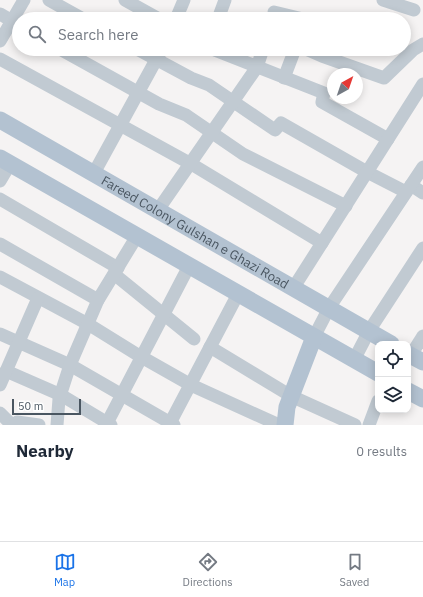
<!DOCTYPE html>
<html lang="en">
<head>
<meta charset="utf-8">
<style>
  :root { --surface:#fff; --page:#f6f6f7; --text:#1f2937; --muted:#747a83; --line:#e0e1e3; --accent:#1a73e8 }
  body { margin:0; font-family:"IBM Plex Sans",sans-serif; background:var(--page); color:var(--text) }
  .controls { position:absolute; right:12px; bottom:12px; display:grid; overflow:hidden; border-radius:8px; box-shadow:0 2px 10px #0003 }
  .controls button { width:36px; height:36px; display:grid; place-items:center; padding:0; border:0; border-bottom:1px solid var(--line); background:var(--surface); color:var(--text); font:20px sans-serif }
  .compass { position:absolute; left:327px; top:68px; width:36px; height:36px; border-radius:50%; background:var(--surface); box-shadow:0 2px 10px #0003; rotate:40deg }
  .scale { position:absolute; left:12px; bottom:10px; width:69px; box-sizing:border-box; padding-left:4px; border:2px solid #4a5661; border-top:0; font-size:11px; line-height:14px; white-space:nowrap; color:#4a5661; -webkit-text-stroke:3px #fff; paint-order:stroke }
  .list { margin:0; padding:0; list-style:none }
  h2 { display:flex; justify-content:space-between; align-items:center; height:52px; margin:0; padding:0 16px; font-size:17px }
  h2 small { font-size:13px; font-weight:400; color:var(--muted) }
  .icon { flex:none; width:22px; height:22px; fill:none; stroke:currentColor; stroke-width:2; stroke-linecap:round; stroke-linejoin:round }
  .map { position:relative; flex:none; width:423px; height:425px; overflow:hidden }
  .search { position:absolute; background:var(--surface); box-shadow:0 2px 10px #0003; left:12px; right:12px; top:12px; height:44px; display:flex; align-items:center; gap:10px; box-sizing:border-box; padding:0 14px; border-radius:22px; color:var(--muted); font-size:15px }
  .sheet { height:116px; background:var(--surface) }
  nav { display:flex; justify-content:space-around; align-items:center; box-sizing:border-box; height:56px; border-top:1px solid var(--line); background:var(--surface); font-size:11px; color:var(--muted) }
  nav a { display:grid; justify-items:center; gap:2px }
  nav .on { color:var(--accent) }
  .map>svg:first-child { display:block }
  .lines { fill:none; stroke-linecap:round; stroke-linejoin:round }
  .minor { stroke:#c1cad2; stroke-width:13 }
  .major { stroke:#b3c2d1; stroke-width:17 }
  .labels { text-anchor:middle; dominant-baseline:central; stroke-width:4; stroke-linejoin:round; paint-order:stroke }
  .street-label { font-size:13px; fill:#4a5661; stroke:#fff }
</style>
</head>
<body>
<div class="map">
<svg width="423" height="425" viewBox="0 0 423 425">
  <rect width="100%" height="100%" fill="#f5f3f3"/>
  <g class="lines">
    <g class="minor">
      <path d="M49,0L83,19"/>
      <path d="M125,0L159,19"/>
      <path d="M383,0L414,10"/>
      <path d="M274,12L303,19"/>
      <path d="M0,14L19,25"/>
      <path d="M176,19L184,0"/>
      <path d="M218,19L225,0"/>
      <path d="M0,41L24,0"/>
      <path d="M60,49L159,104L186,115L243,154L346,206"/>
      <path d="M137,49L191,78L209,85L275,130L281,123L367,172L406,192"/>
      <path d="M212,49L324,93L322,102L388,139"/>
      <path d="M306,49L322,56L384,78L413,50L423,44"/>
      <path d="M0,59L193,165L322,243"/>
      <path d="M284,78L295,49"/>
      <path d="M94,173L162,49"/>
      <path d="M0,181L10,164"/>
      <path d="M411,185L423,193"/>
      <path d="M0,199L118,268"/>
      <path d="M158,210L257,67L263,49"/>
      <path d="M0,244L98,300"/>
      <path d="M114,274L194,339"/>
      <path d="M0,277L88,324L138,355L191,385L279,425"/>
      <path d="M294,287L423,84"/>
      <path d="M0,334L70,365L174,425"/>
      <path d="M314,337L329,308L423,167"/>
      <path d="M210,347L291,396L355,425"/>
      <path d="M411,355L423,336"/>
      <path d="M354,360L369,331L423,248"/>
      <path d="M6,371L61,395L111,425"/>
      <path d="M0,385L38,298"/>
      <path d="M0,413L12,425"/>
      <path d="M14,425L17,422L39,425"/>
      <path d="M57,425L59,399L70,365L98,300L137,236"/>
      <path d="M106,425L189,266"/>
      <path d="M169,425L238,294"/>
      <path d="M369,425L378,401"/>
    </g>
    <g class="major">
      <path id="s1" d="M0,120L391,344"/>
      <path d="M0,158L378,373"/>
      <path d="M408,354L423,362"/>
      <path d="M408,391L423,399"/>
      <path d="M285,425L287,407L314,337"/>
    </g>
  </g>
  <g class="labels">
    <g class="street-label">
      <text stroke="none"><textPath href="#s1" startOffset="225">Fareed Colony Gulshan e Ghazi Road</textPath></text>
    </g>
  </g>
</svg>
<div class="controls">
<button><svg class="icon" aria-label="locate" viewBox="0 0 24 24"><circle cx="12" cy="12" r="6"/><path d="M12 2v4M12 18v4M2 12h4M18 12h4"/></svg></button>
<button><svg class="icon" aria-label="layers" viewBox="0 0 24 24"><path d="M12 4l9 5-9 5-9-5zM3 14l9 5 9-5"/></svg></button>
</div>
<svg class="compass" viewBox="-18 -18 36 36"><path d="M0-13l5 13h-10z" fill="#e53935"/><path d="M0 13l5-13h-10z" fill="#747a83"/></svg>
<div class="scale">50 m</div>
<div class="search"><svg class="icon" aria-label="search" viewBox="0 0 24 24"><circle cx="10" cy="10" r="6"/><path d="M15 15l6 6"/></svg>Search here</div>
</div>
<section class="sheet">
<h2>Nearby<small>0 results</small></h2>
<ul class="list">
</ul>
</section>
<nav>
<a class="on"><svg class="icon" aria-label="map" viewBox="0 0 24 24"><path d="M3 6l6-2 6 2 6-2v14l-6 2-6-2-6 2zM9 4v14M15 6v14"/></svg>Map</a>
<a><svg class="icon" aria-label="directions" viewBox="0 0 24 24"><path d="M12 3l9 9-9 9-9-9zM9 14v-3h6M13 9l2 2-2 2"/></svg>Directions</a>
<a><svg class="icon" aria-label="saved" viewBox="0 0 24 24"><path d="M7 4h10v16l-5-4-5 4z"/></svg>Saved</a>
</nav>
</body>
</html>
